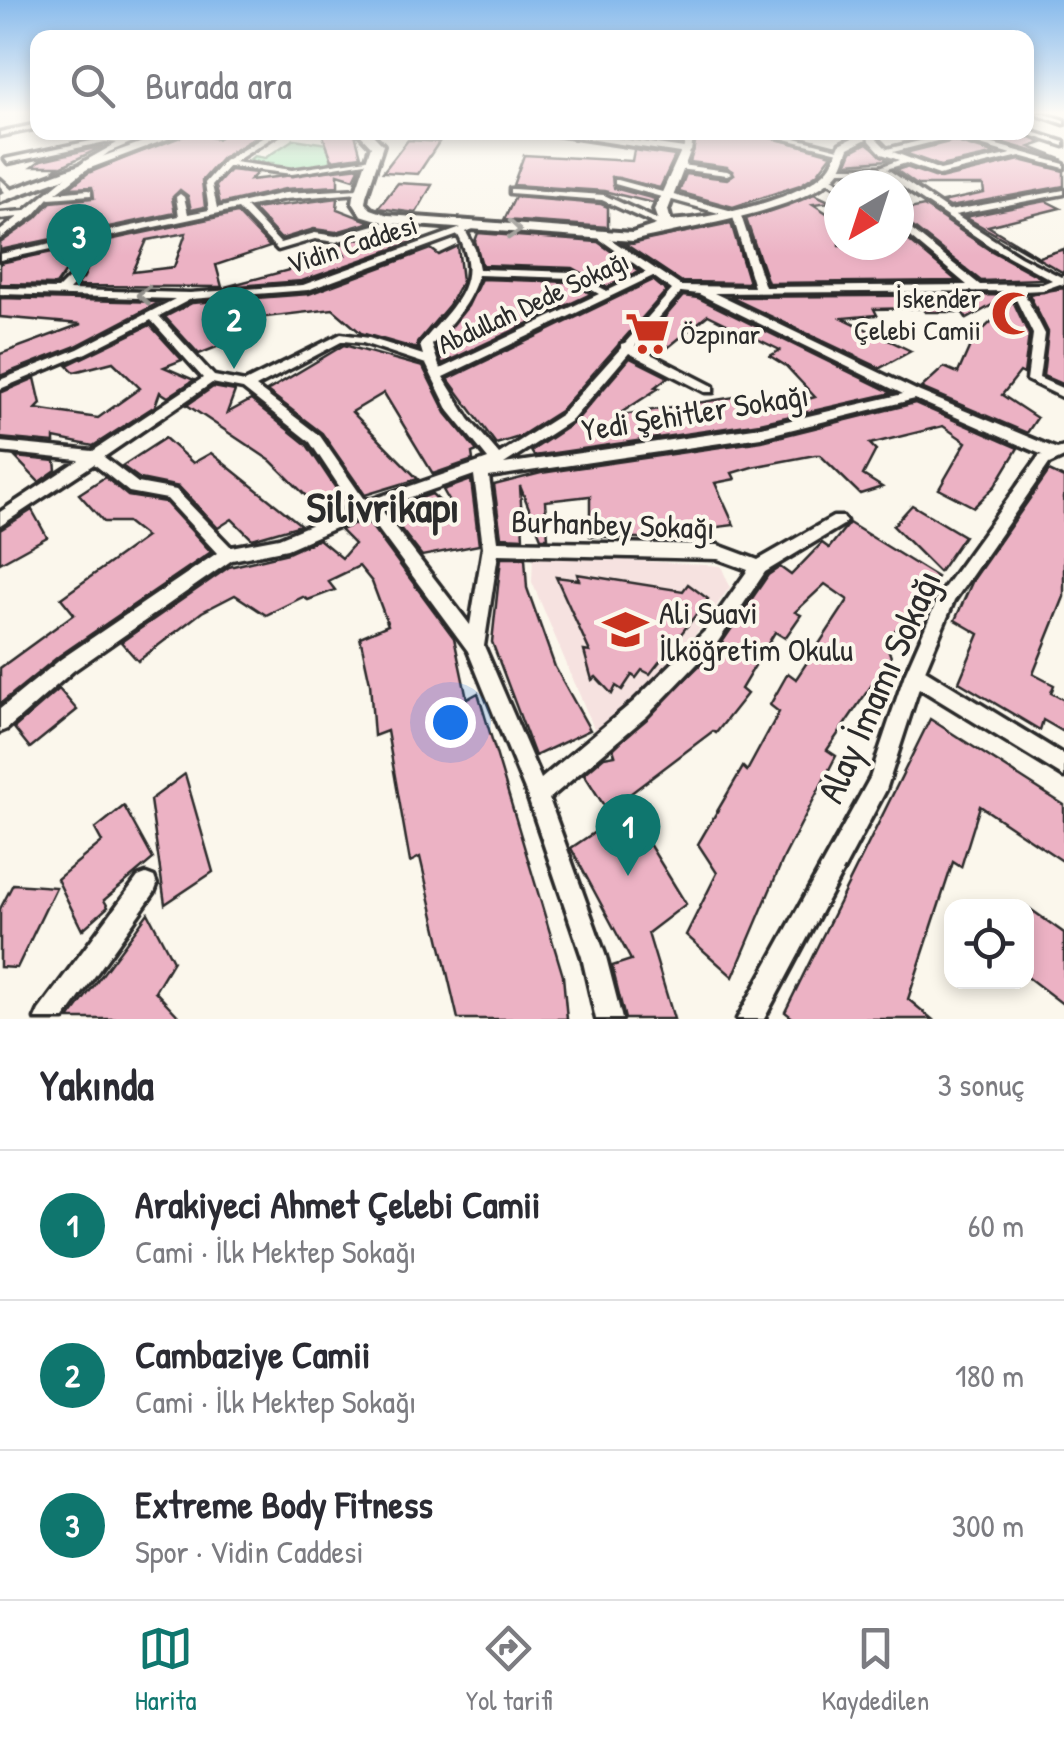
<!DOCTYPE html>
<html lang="tr">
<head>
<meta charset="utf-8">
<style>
  :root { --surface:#fff; --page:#f7f7f7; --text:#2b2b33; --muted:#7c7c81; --line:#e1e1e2; --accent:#0f766e }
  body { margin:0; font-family:"Patrick Hand",sans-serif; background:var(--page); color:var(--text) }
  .controls { position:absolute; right:30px; bottom:30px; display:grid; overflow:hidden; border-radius:20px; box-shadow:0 5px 15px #0003 }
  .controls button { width:90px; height:90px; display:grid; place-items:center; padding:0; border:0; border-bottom:2px solid var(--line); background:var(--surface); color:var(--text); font:50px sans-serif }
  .compass { position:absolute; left:824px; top:170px; width:90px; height:90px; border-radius:50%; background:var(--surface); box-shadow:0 5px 15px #0003; rotate:219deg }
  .you { position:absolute; left:450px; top:722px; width:35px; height:35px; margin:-25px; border:8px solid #fff; border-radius:50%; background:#1a73e8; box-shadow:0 0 0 15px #1a73e833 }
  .badge { display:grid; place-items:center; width:65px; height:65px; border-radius:50%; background:var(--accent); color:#fff; font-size:32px; font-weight:700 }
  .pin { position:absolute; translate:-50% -82px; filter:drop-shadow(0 2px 5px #0008) }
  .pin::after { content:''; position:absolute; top:52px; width:35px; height:30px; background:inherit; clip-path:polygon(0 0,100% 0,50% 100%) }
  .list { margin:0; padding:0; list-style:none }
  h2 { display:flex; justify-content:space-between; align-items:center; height:130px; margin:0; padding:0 40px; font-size:42px }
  h2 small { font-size:32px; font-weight:400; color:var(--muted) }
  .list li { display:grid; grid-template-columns:65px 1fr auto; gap:30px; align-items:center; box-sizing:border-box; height:150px; padding:0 40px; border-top:2px solid var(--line) }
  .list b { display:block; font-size:38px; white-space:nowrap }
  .list p { margin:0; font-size:32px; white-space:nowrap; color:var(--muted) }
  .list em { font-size:32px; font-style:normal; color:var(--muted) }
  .icon { flex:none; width:55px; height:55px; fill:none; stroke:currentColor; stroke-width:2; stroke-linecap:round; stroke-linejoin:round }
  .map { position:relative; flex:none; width:1064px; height:1019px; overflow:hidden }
  .search { position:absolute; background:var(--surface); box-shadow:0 5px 15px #0003; left:30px; right:30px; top:30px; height:110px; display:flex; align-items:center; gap:25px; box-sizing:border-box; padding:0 35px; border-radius:20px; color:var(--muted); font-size:38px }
  .sheet { height:580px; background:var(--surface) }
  nav { display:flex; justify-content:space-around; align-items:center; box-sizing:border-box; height:140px; border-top:2px solid var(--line); background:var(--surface); font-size:28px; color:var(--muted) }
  nav a { display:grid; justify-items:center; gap:5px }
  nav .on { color:var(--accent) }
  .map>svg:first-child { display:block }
  .built { fill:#f6e2e0 }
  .green { fill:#9ce2af; stroke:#64866d; stroke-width:2.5 }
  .building { fill:#ecb2c4; stroke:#2b2b2b; stroke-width:2.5; fill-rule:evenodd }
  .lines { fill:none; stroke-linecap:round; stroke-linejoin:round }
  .street-casing { stroke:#2b2b2b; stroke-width:7 }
  .secondary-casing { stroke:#2b2b2b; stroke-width:8 }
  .street { fill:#fbf7ec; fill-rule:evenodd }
  .secondary { fill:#fbf7ec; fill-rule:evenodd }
  .oneway { stroke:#93918c }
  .labels { text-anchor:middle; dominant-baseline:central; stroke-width:8; stroke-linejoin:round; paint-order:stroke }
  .far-street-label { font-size:28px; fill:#2b2b2b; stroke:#fbf7ec }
  .far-poi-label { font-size:28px; fill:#2b2b2b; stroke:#fbf7ec; text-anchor:end }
  .street-label { font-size:32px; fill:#2b2b2b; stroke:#fbf7ec }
  .poi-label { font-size:32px; fill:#2b2b2b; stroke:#fbf7ec; text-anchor:start }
  .near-street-label { font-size:38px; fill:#2b2b2b; stroke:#fbf7ec }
  .district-label { font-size:42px; font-weight:bold; fill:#2b2b2b; stroke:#fbf7ec }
</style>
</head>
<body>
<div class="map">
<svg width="1064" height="1019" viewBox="0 0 1064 1019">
  <rect width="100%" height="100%" fill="#fbf7ec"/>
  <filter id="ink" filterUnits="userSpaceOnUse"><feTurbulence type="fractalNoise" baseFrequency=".01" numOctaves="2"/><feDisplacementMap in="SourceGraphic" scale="20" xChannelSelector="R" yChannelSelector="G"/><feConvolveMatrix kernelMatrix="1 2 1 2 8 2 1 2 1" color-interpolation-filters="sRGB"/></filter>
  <g filter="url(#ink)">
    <path class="built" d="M533,554L721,566L730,587L684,650L604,736H597L532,582Z"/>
    <path class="green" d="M294,139L334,145L330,164L294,171L293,176L268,173L273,163L248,161L254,156L265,158Z"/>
    <g class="building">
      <path d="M190,132L217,139L227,132H264L222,158L202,181L205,207L191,210L188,196L180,190L172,198L175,213L0,250V243L36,218L51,202L94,198L92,187L69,188L88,173Z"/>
      <path d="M698,132H752L832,154L817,174L800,185L733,207L679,192L686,174L727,179L734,174L727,167L690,162Z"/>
      <path d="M1018,132L1042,143L1030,147L1063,160L969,133Z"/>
      <path d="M322,133L355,134L361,156L332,160Z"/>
      <path d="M408,140L439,142L418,174L383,172Z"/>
      <path d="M953,141L996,154L940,166L905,153Z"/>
      <path d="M867,143L888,160L847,163L852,151Z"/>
      <path d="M104,146L54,170L58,166H33L41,160Z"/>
      <path d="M634,150L675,156L660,188L612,177L614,188L655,199L653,203L604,191L513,185L524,155L632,161Z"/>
      <path d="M1020,160L1064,171V186L950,207L942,202L984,193L983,185H917L896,170L906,167L940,179Z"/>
      <path d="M360,167L354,179L338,174V186L285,189L220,204L216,186L230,170L257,173L250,180Z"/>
      <path d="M398,183L432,185L416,213L378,208Z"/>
      <path d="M814,194L831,202L813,204L839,221V245H899L901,234L957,281L768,283L746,219Z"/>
      <path d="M515,197L601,204L608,207V227L504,220Z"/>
      <path d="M338,198L337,209L371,222L336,232L314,229L281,239L253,209Z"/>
      <path d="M1046,201L1060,208L988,226L1039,257L1064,249V273L965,217Z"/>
      <path d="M924,206L988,249L1043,279L981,281L899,216V211Z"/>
      <path d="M237,213L270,247L216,265L222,287L77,286L93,258L87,251L78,254L56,285L0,284V263ZM186,233L174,267L133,272L147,240Z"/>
      <path d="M731,223L749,283L682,282L625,244Z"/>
      <path d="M395,227L412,229L418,240L302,281L225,287L345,255L338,245Z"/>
      <path d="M478,233L598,242L639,271L607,287L573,268L482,265L475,241Z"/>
      <path d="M458,246L462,281L449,305L417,343V349L361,333L333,309L223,322L232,341L199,354L165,317L192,303L309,294L431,249L439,255Z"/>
      <path d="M481,279L570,282L591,294L442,364L436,346L468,306Z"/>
      <path d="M653,280L666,291L560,411L519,437L496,444L448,379Z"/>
      <path d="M1064,288V385L1043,376L1048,332L1029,294Z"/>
      <path d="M1010,295L967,319L962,312H925L922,308L874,309L877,315L843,318L911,351L880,368L730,297Z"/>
      <path d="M683,296L698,298L892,393L760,423L534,456L531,451L575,422L630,358L668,377L655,387L659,388L616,416L734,397L737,402H771L775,408L815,397L786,366L770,356L780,350L708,315L660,354L641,345Z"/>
      <path d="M0,298L160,302L76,346L0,376V354L81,324L0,317Z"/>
      <path d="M1013,301L1029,335L1024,374L1020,372L1002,395L1037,418L1027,433L921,388L944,367L958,373L973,339Z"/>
      <path d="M150,325L182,360L164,367L194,380L168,397L160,392L155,406L93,446L54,438V443L0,438V393L35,378L41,404L36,409L98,418L140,388L113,362L74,372L67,365Z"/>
      <path d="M344,345L423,367L446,413L477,451L472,453L473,460L433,474L384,393L352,412L418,479L365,495L322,433L267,391Z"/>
      <path d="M213,387L235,391L227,413L251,400L307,445L347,505L325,515L271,461L187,405Z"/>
      <path d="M915,403L1018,448L995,486L974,507L939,489L966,442L943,426L870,444L876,450L863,475L882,487L860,494L820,455H815L752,467L732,473L735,479L715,483L734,525L661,534V539L590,536V496L545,501L548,538H541L520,486L523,538L501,537L494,485L541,473L762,441Z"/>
      <path d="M165,438L193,463L211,453L301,525L252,539L232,519L218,528L179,487L140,479L122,466Z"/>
      <path d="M15,457L55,461L56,470L39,482Z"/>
      <path d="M1049,471L1064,478V597L1033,674L1054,685L1051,693L1064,700V732L1043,720L1040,730L959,682L979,634L955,620L973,580Z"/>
      <path d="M105,477L128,496L165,502L211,552L59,656L0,704V668L74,614L61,598L146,537L127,522H104L79,494Z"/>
      <path d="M471,480L479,545L422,556L386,510L432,494L448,509L452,506L443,490Z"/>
      <path d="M912,505L964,536L939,572L893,526Z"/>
      <path d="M32,510L47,537L0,563V530Z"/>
      <path d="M366,519L454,638L467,699L478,693L563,976L567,1019H458L420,857L410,862L387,731L374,736L370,683L360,637L388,625L372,582L359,566L328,581L335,590L308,600L303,597L266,615L235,595L202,612L138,661L121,642L229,567L288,553L319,539L342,558L354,544L340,530Z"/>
      <path d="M849,523L937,577L886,642L891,657L827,750L836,756L784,857L733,977L686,935L717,873L698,844L743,767L747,771L779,712L770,705L788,673L796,679L848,600L825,584L795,612L801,615L785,638L775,632L741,689L747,694L716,733L713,731L622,800L686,904L648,933L674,1019H625L612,966L631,960L571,848L613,820L584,774L604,757L615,755L613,749L705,660L708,663L768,575L780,567L791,575L822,543L829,548Z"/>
      <path d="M501,558H525L527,588L555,667L590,730L535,756L492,642Z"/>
      <path d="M577,574L683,591L688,584L708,599L650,674L642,670L636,678L632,675L622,690L616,686L612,694L596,677L592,680L584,651L590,652L556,577L579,580Z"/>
      <path d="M59,689L77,710L30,748L14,728Z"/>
      <path d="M930,719L1064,805V862L980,806L961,867L953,862L908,999L932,1019H794L785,1012Z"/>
      <path d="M185,774L213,872L165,904L150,800Z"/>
      <path d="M124,806L153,859L104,900L108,907L82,930L57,879L102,842L95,829Z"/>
      <path d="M13,884L56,887L17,968L0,967V909Z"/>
      <path d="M1026,906L1064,933V1005L1026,976Z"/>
      <path d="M148,913L173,961L155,991L181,1019H69Z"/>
    </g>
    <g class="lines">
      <defs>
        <g id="street">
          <path d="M1032,113H1042L1064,120V124Z"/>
          <path d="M38,124V128L0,136V132Z"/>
          <path d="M1027,130L1064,142V146L1021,132H1026Z"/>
          <path d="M145,132H156L109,152L56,193L88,190L91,191V195L49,198L34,215L0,239V231L18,217L0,219V213L25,211L85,161L117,143L105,142L8,163L5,159L105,138L124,140Z"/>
          <path d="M272,132H281L234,162L292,170L374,158L378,160L292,174L229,166L212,185L217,208L285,193L359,189L363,191L359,193L285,199L246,207L280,243L315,233L336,236L402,217L406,220L336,242L315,239L278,250L238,209L0,260V254L179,216L176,197L180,194L184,197L188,214L209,210L205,183L224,161Z"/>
          <path d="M687,132H694L691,151L687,153L683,151Z"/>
          <path d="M756,132H771L843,150L839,152Z"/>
          <path d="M862,132H870L887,149L956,132H966L962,135L1064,164V168L1020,156L939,175L906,163L887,169L949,211L1064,190V194L955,215L1020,256L1061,277L1064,276V285L1060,284L1043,290L1023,291L1045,334L1039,378L1064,389V398L1027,380L1033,334L1012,291L714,293L920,392L1057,449L1064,447V457L1049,464L954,601L925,670L1064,755V777L919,688L886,790L764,1019H737L870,778L905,674L941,592L1039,456L1043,455L915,399L761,437L489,477L498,541L718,545L758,560L833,517H843L846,521L843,525L765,572L717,643L647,716L549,799L606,957L622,1019H596L582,957L527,795L468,651L367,514L287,549L232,560L73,671L7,729L0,732V709L61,659L217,553L167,499L129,492L94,464L0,526V512L79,460L0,452V442L93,451L203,378L151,320L86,353L0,389V380L78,349L175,299L0,294V288L58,289L72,275L80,257L85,254L90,257L82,276L69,290L190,293L303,285L475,223L480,226L466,232L475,249L479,269L573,272L607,291L646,272L601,240L599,238L604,235L681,286L754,287L733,217L615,184V180H618L740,213L765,287L967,285L899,228V220L980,285L1042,284L1052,280L990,246L879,171H832L831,169L835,167H880L899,160L882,154ZM953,137L1011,154L940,170L893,152ZM458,235C485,285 449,309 420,345L423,355L369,338L341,334L245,382L214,376L159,316L191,299L308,290ZM478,275L571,278L599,294L440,369L432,345C450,324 471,303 478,275ZM653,276L672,290L625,343L621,344V348L562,414L499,454L469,419L443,377ZM681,292L699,294L903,394L761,427L504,464L572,420L629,353L705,392H713V386L635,346ZM343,341L363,343L426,364L449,411L488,459L370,500L363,498L320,436L256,387ZM212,383L243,389L310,442L353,507L279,538L231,547L176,490L138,483L104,457ZM474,475L483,547L470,625L380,508ZM498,554L718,559L748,570L705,631L633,702L541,779L484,646Z"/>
          <path d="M681,165L727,171L731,173L727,175L678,169V165Z"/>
          <path d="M827,175L844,185L837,187L824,179L823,177Z"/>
          <path d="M0,179L14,192V196H8L0,186Z"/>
          <path d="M513,189L604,195L671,226L663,228L602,200L510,193V189Z"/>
          <path d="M146,874L154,877L157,885L154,893L64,1019H35L39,1010L138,877Z"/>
        </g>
        <g id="secondary">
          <path d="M170,132H186L0,202V194Z"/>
          <path d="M358,132H370L383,145L366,196L365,203L371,209L388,215L632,233L659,224L654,210L680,153L541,132H574L691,149L668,210L671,221C711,218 807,200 831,165C835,159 837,150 840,144L865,132H880L849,148C846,155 844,164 840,170C810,212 683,227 633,241L387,223L361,215L353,203L354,196L371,146Z"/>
        </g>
      </defs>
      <use href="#street" class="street-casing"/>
      <use href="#secondary" class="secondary-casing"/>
      <use href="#street" class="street"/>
      <use href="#secondary" class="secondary"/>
    </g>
    <defs><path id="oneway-chevron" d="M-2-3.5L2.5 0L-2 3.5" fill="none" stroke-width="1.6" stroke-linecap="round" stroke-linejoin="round" transform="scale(2.5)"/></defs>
    <g class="oneway">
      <use href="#oneway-chevron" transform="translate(514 230) rotate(5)"/>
      <use href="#oneway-chevron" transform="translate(144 295) rotate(-179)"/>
    </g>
  </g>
  <linearGradient id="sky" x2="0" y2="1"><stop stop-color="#87baec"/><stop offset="0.44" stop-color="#fdfbf6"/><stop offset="1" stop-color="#fdfbf6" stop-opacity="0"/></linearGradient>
  <rect width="1064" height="256" fill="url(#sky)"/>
  <defs>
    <symbol id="mosque-bare" viewBox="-9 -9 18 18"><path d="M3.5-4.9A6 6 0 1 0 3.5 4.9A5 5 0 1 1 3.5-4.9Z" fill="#c8321e" stroke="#fbf7ec" stroke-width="2.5" paint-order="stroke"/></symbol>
    <symbol id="supermarket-bare" viewBox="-9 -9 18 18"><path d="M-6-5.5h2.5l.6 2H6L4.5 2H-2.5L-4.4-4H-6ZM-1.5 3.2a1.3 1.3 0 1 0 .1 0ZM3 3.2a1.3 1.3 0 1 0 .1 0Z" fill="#c8321e" stroke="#fbf7ec" stroke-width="2.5" paint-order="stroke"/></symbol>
    <symbol id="school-bare" viewBox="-9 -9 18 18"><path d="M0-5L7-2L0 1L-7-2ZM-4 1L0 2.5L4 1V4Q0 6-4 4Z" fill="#c8321e" stroke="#fbf7ec" stroke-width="2.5" paint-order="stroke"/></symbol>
  </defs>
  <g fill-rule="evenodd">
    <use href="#mosque-bare" x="982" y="282" width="63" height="63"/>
    <use href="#supermarket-bare" x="616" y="302" width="63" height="63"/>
    <use href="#school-bare" x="594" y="598" width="63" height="63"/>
  </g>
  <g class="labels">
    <g class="far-street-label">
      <text transform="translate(352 244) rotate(-18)">Vidin Caddesi</text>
      <text transform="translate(533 302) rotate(-25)">Abdullah Dede Sokağı</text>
    </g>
    <g class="far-poi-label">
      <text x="981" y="298">İskender<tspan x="981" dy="32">Çelebi Camii</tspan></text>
      <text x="680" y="334" text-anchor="start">Özpınar</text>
    </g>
    <g class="street-label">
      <text transform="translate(695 412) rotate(-9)">Yedi Şehitler Sokağı</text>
      <text transform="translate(613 524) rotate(2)">Burhanbey Sokağı</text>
    </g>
    <g class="poi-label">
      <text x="659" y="612">Ali Suavi<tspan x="659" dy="37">İlköğretim Okulu</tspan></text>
    </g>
    <g class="near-street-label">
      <text transform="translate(878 686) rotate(-66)">Alay İmamı Sokağı</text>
    </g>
    <g class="district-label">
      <text x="383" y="506">Silivrikapı</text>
    </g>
  </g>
</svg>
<div class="controls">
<button><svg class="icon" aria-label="locate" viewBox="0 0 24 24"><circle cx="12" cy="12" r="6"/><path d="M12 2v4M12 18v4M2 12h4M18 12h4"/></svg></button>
</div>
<svg class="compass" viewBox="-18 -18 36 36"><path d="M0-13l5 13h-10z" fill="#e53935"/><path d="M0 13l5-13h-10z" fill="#7c7c81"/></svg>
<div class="you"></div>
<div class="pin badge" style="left:628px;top:876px">1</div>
<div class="pin badge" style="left:234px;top:369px">2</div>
<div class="pin badge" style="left:79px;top:286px">3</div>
<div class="search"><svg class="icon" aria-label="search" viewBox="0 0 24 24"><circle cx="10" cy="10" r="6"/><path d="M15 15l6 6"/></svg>Burada ara</div>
</div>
<section class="sheet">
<h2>Yakında<small>3 sonuç</small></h2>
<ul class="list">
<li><span class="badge">1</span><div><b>Arakiyeci Ahmet Çelebi Camii</b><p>Cami · İlk Mektep Sokağı</p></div><em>60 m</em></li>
<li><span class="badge">2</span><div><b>Cambaziye Camii</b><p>Cami · İlk Mektep Sokağı</p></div><em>180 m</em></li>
<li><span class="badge">3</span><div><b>Extreme Body Fitness</b><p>Spor · Vidin Caddesi</p></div><em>300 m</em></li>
</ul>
</section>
<nav>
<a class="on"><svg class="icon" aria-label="map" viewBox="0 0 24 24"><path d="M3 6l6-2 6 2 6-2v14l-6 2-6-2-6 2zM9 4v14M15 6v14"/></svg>Harita</a>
<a><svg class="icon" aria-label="directions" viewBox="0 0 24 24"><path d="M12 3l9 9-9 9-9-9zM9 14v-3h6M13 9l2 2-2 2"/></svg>Yol tarifi</a>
<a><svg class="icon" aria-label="saved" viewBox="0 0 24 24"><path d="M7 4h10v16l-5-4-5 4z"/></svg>Kaydedilen</a>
</nav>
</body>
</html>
